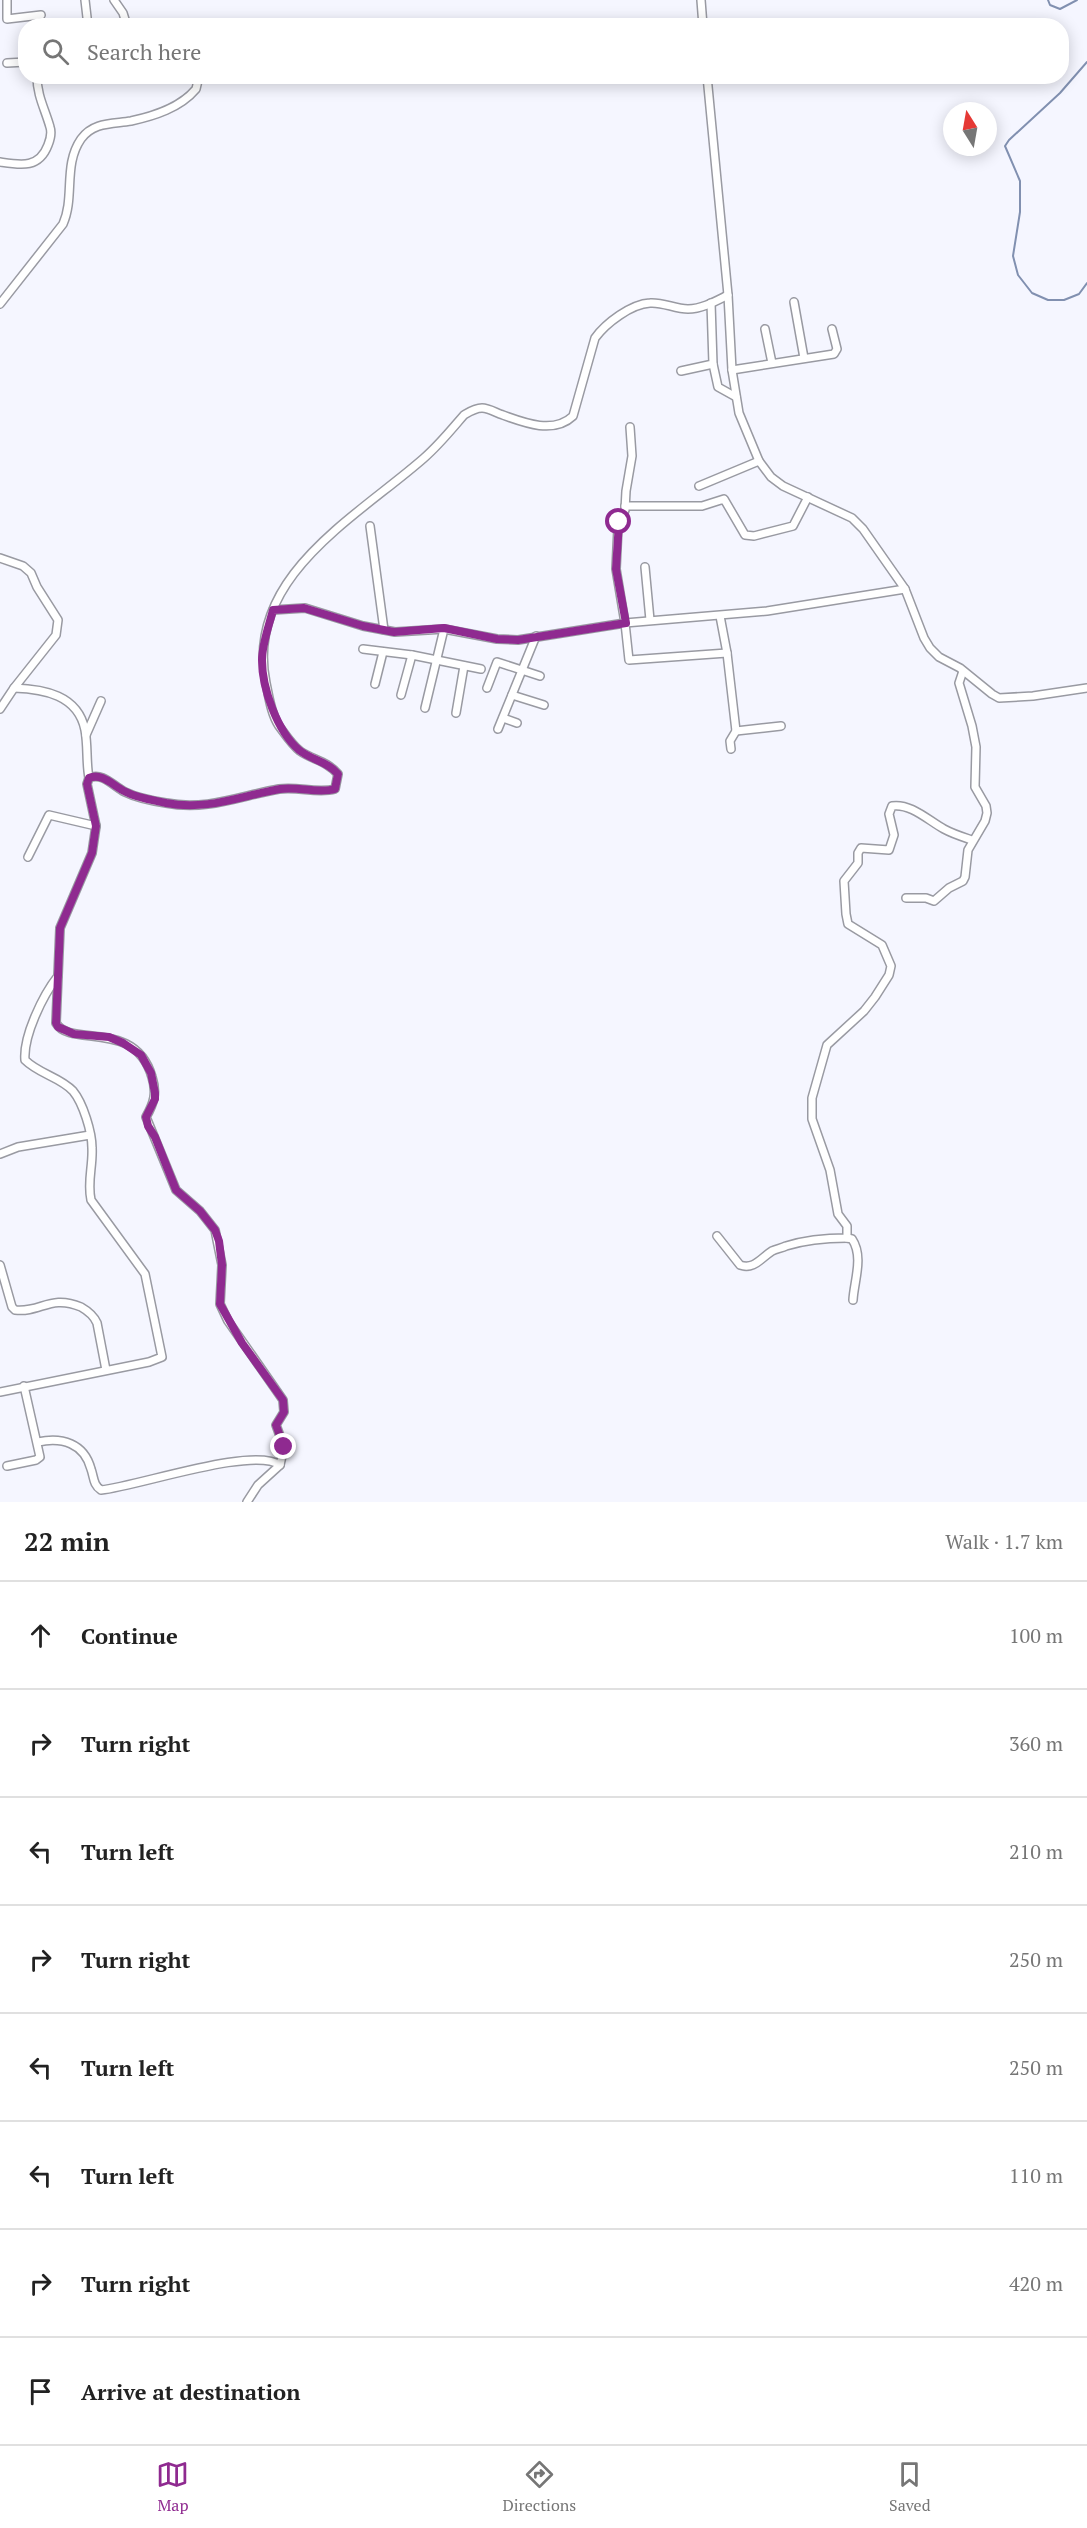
<!DOCTYPE html>
<html lang="en">
<head>
<meta charset="utf-8">
<style>
  :root { --surface:#fff; --page:#f6f6f6; --text:#222; --muted:#767676; --line:#e0e0e0; --accent:#8f2a90 }
  body { margin:0; font-family:"PT Serif",serif; background:var(--page); color:var(--text) }
  .compass { position:absolute; left:943px; top:102px; width:54px; height:54px; border-radius:50%; background:var(--surface); box-shadow:0 3px 15px #0003; rotate:349deg }
  .stop { position:absolute; width:18px; height:18px; margin:-14px; border:4px solid #8f2a90; border-radius:50%; background:#fff }
  .stop.end { background:#8f2a90; border-color:#fff; box-shadow:0 2px 6px #0008 }
  .list { margin:0; padding:0; list-style:none }
  h2 { display:flex; justify-content:space-between; align-items:center; height:78px; margin:0; padding:0 24px; font-size:26px }
  h2 small { font-size:20px; font-weight:400; color:var(--muted) }
  .list li { display:grid; grid-template-columns:39px 1fr auto; gap:18px; align-items:center; box-sizing:border-box; height:108px; padding:0 24px; border-top:2px solid var(--line) }
  .list b { display:block; font-size:22px; white-space:nowrap }
  .list em { font-size:20px; font-style:normal; color:var(--muted) }
  .icon { flex:none; width:33px; height:33px; fill:none; stroke:currentColor; stroke-width:2; stroke-linecap:round; stroke-linejoin:round }
  .map { position:relative; flex:none; width:1087px; height:1502px; overflow:hidden }
  .search { position:absolute; background:var(--surface); box-shadow:0 3px 15px #0003; left:18px; right:18px; top:18px; height:66px; display:flex; align-items:center; gap:15px; box-sizing:border-box; padding:0 21px; border-radius:24px; color:var(--muted); font-size:22px }
  .sheet { height:942px; background:var(--surface) }
  nav { display:flex; justify-content:space-around; align-items:center; box-sizing:border-box; height:84px; border-top:2px solid var(--line); background:var(--surface); font-size:16px; color:var(--muted) }
  nav a { display:grid; justify-items:center; gap:3px }
  nav .on { color:var(--accent) }
  .map>svg:first-child { display:block }
  .lines { fill:none; stroke-linecap:round; stroke-linejoin:round }
  .stream { stroke:#8190b0; stroke-width:2 }
  .street-casing { stroke:#999aa2; stroke-width:10 }
  .street { stroke:#fff; stroke-width:7 }
  .route { stroke:#8f2a90; stroke-width:8 }
</style>
</head>
<body>
<div class="map">
<svg width="1087" height="1502" viewBox="0 0 1087 1502">
  <rect width="100%" height="100%" fill="#f5f6ff"/>
  <g class="lines">
    <g class="stream">
      <path d="M1048,0L1050,5L1060,9L1077,0"/>
      <path d="M1087,62L1060,93L1009,140L1005,146L1020,181V212L1013,256L1018,275L1032,293L1048,300H1064L1079,294L1087,283"/>
    </g>
    <defs>
      <g id="street">
        <path d="M7,0V19L41,15"/>
        <path d="M85,0L88,26"/>
        <path d="M114,0L123,13L127,26"/>
        <path d="M701,0L703,26"/>
        <path d="M7,63L26,62"/>
        <path d="M707,76L728,295L732,370L739,413L759,461L771,477L783,486L852,518L863,529L905,589L924,638L930,648L939,657L960,668L992,694L999,698L1033,696L1087,688"/>
        <path d="M0,162C20,165 39,169 48,145C50,140 52,133 50,127C45,109 37,96 37,76"/>
        <path d="M794,302L804,358"/>
        <path d="M0,304L63,224C75,197 63,165 81,139C93,122 112,124 131,121C154,116 180,108 196,89L199,76"/>
        <path d="M765,329L772,363"/>
        <path d="M713,364L718,387L736,397"/>
        <path d="M732,370L834,354L837,349L832,329"/>
        <path d="M681,371L713,364L711,303"/>
        <path d="M630,427L632,456L626,491L625,510L618,527L616,569L625,623L629,660L727,653"/>
        <path d="M699,486L759,461"/>
        <path d="M625,506H702L724,499L745,535L754,536L793,526L808,497"/>
        <path d="M370,526L384,630"/>
        <path d="M0,558L23,566L31,573L37,587L58,620L56,635L14,688C44,689 78,695 85,730C88,746 86,762 89,778"/>
        <path d="M645,567L650,620"/>
        <path d="M273,610L305,608L363,626L395,632L444,629L497,639L518,640L625,623L767,611L905,589"/>
        <path d="M720,616L727,653L736,731L730,741L731,749"/>
        <path d="M363,649L412,655L481,669"/>
        <path d="M375,684L383,652"/>
        <path d="M487,688L497,662L540,676"/>
        <path d="M401,695L412,655"/>
        <path d="M512,695L544,705"/>
        <path d="M425,708L444,629"/>
        <path d="M0,709L14,688"/>
        <path d="M456,713L464,666"/>
        <path d="M503,718L517,723"/>
        <path d="M498,729L536,636"/>
        <path d="M736,731L781,726"/>
        <path d="M86,735L101,701"/>
        <path d="M28,857L49,815L96,826"/>
        <path d="M906,898H926L934,901L949,888L963,881L965,877L968,850L985,821L987,813L986,806L975,787L976,747L972,726L959,683L963,671"/>
        <path d="M0,1154L18,1147L90,1135"/>
        <path d="M717,1236L740,1265C754,1270 761,1258 772,1251C776,1249 782,1248 786,1246C805,1240 827,1238 847,1238V1226L838,1214L830,1170L812,1119V1098L827,1045L864,1011L875,997L889,975L891,966L882,945L848,924L846,914L844,881L858,863V853L861,848L889,850L894,835L889,814L892,806C911,803 929,821 944,829C953,834 963,837 972,840"/>
        <path d="M847,1238L852,1239C864,1257 854,1281 853,1300"/>
        <path d="M0,1265L12,1307L15,1310C41,1313 50,1294 81,1307C88,1311 94,1316 97,1323L106,1370"/>
        <path d="M0,1392L149,1362L162,1357L145,1274L91,1200C87,1182 93,1166 92,1148C92,1132 83,1103 73,1091C60,1077 39,1074 25,1060C23,1036 43,995 58,976"/>
        <path d="M38,1442C62,1437 84,1443 91,1469C94,1477 93,1485 101,1490C139,1486 253,1446 280,1465"/>
        <path d="M7,1466L36,1460L40,1457L24,1386"/>
        <path d="M247,1502L258,1485L280,1465L284,1447L276,1425L284,1412L283,1400L228,1321L220,1304L222,1265L215,1230L200,1211L176,1190L146,1117C154,1103 157,1093 152,1077C135,1018 70,1048 56,1023L60,928L92,853L96,826L87,784L89,778C103,772 113,786 125,792C137,798 153,801 166,803C206,811 240,796 279,789C298,786 317,794 335,789L338,774C327,761 313,760 300,751C292,745 285,734 279,726C271,714 269,697 266,683C244,577 357,517 424,458C439,445 451,430 464,415C469,412 475,408 482,408C488,408 495,412 500,414C522,422 553,435 573,416L595,338C606,323 631,304 650,303C663,302 675,309 688,309C702,309 716,301 728,295"/>
      </g>
    </defs>
    <use href="#street" class="street-casing"/>
    <use href="#street" class="street"/>
  </g>
  <g class="lines">
    <path class="route" d="M284,1447L276,1425L284,1412L283,1400L242,1343L220,1304L222,1265L219,1241L215,1230L200,1211L176,1190L155,1137L148,1126L146,1117L155,1099V1093L151,1073L141,1055L123,1043L109,1037L74,1034L58,1027L56,1023L60,928L92,853L96,826L87,784L89,778C103,772 114,787 126,792C137,798 153,800 166,803C207,811 240,796 280,789C298,786 318,794 335,789L338,774C327,761 311,760 299,750C277,731 262,688 262,660C262,644 269,626 273,610L304,608L363,626L394,632L444,628L497,639L518,640L626,623L616,569L619,522"/>
  </g>
</svg>
<svg class="compass" viewBox="-18 -18 36 36"><path d="M0-13l5 13h-10z" fill="#e53935"/><path d="M0 13l5-13h-10z" fill="#767676"/></svg>
<div class="stop" style="left:619px;top:522px"></div>
<div class="stop end" style="left:284px;top:1447px"></div>
<div class="search"><svg class="icon" aria-label="search" viewBox="0 0 24 24"><circle cx="10" cy="10" r="6"/><path d="M15 15l6 6"/></svg>Search here</div>
</div>
<section class="sheet">
<h2>22 min<small>Walk · 1.7 km</small></h2>
<ul class="list">
<li><svg class="icon" aria-label="ahead" viewBox="0 0 24 24"><path d="M12 20V5M6 11l6-6 6 6"/></svg><div><b>Continue</b></div><em>100 m</em></li>
<li><svg class="icon" aria-label="right" viewBox="0 0 24 24"><path d="M7 20v-9h11M14 6l5 5-5 5"/></svg><div><b>Turn right</b></div><em>360 m</em></li>
<li><svg class="icon" aria-label="left" viewBox="0 0 24 24"><path d="M17 20v-9H6M10 6l-5 5 5 5"/></svg><div><b>Turn left</b></div><em>210 m</em></li>
<li><svg class="icon" aria-label="right" viewBox="0 0 24 24"><path d="M7 20v-9h11M14 6l5 5-5 5"/></svg><div><b>Turn right</b></div><em>250 m</em></li>
<li><svg class="icon" aria-label="left" viewBox="0 0 24 24"><path d="M17 20v-9H6M10 6l-5 5 5 5"/></svg><div><b>Turn left</b></div><em>250 m</em></li>
<li><svg class="icon" aria-label="left" viewBox="0 0 24 24"><path d="M17 20v-9H6M10 6l-5 5 5 5"/></svg><div><b>Turn left</b></div><em>110 m</em></li>
<li><svg class="icon" aria-label="right" viewBox="0 0 24 24"><path d="M7 20v-9h11M14 6l5 5-5 5"/></svg><div><b>Turn right</b></div><em>420 m</em></li>
<li><svg class="icon" aria-label="arrive" viewBox="0 0 24 24"><path d="M6 21V4h12l-3 4 3 4H6"/></svg><div><b>Arrive at destination</b></div></li>
</ul>
</section>
<nav>
<a class="on"><svg class="icon" aria-label="map" viewBox="0 0 24 24"><path d="M3 6l6-2 6 2 6-2v14l-6 2-6-2-6 2zM9 4v14M15 6v14"/></svg>Map</a>
<a><svg class="icon" aria-label="directions" viewBox="0 0 24 24"><path d="M12 3l9 9-9 9-9-9zM9 14v-3h6M13 9l2 2-2 2"/></svg>Directions</a>
<a><svg class="icon" aria-label="saved" viewBox="0 0 24 24"><path d="M7 4h10v16l-5-4-5 4z"/></svg>Saved</a>
</nav>
</body>
</html>
